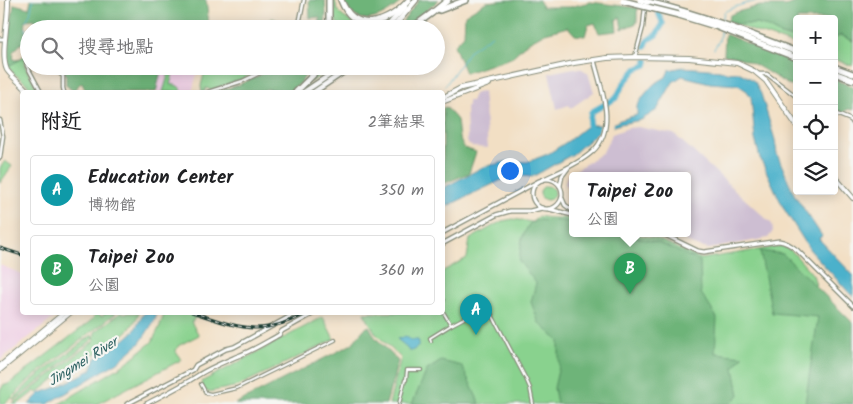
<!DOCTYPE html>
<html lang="zh-TW">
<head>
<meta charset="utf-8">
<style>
  :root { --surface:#fff; --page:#f2f2f2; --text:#202124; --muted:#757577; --line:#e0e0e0; --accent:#d1495b }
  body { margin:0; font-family:Kalam,"LXGW WenKai TC",sans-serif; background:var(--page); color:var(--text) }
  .controls { position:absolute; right:15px; top:15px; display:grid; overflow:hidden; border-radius:5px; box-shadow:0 2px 12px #0003 }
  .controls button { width:45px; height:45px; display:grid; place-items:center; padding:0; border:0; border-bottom:1px solid var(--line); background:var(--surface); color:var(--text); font:25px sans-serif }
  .you { position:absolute; left:509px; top:170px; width:18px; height:18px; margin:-12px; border:4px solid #fff; border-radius:50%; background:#1a73e8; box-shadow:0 0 0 8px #1a73e833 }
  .badge { display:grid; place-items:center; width:32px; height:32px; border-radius:50%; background:var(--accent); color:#fff; font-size:16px; font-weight:700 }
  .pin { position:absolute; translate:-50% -41px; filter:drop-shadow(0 1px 2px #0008) }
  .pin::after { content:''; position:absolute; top:26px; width:18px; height:15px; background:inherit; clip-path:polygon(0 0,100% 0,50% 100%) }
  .popup { position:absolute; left:569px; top:172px; width:122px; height:65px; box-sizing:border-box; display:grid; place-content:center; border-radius:5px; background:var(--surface); filter:drop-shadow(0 1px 4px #0005); font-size:16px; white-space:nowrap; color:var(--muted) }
  .popup b { font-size:19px; color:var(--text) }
  .popup::after { content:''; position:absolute; left:50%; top:100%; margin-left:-10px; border:10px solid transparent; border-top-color:var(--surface) }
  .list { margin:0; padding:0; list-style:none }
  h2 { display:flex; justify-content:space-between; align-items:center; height:65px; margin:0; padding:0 20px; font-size:21px }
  h2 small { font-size:16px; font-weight:400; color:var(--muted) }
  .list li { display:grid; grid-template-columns:32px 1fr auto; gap:15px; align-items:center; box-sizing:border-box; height:70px; margin:0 10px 10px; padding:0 10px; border:1px solid var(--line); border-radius:5px }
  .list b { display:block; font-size:19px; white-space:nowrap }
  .list p { margin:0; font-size:16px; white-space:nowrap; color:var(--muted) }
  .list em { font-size:16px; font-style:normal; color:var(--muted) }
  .icon { flex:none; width:28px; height:28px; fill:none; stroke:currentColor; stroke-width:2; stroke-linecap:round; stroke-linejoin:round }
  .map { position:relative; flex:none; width:853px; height:404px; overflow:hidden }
  .search { position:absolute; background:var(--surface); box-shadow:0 2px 12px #0003; left:20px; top:20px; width:425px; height:55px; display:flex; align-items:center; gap:12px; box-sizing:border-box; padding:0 18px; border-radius:28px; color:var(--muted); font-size:19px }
  .panel { position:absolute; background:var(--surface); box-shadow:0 2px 12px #0003; left:20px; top:90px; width:425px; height:225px; border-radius:5px }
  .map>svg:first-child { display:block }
  .built { fill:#efd0e5 }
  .industrial { fill:#cdbed2 }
  .green { fill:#89d28e; stroke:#548861 }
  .forest { fill:#6eb479; stroke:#467856 }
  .water { fill:#4cb1cb; stroke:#367780 }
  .pier { fill:#f2dfc4 }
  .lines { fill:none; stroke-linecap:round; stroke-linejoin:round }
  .stream { stroke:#4cb1cb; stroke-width:1 }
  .river { stroke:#4cb1cb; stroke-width:5.5 }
  .pedestrian-casing { stroke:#888e7c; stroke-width:4.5 }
  .minor-casing { stroke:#888e7c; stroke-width:5 }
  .tertiary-casing { stroke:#888e7c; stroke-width:5.5 }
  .secondary-casing { stroke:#888e7c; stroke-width:6 }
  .trunk-casing { stroke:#888e7c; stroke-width:7 }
  .motorway-casing { stroke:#888e7c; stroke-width:8 }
  .pedestrian { stroke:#fff; stroke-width:2 }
  .minor { stroke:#fff; stroke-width:2.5 }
  .tertiary { stroke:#fff; stroke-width:3 }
  .secondary { stroke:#fff; stroke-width:4 }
  .trunk { stroke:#fff; stroke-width:4.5 }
  .motorway { stroke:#fff; stroke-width:5 }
  .rail-casing { stroke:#1f3d34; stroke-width:3 }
  .rail { stroke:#f6f6f2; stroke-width:1; stroke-dasharray:4; stroke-linecap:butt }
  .motorway-bridge-casing { stroke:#888e7c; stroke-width:8; stroke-linecap:butt }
  .motorway-bridge { stroke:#fff; stroke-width:5 }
  .labels { text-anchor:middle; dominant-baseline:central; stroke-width:4.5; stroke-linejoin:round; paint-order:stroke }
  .water-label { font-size:14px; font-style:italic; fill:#2c6061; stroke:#f6f6f2 }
</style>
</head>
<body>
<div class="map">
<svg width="853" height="404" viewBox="0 0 853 404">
  <rect width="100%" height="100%" fill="#f6f6f2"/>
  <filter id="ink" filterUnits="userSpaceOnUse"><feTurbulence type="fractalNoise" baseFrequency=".02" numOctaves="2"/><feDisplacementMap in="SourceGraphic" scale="10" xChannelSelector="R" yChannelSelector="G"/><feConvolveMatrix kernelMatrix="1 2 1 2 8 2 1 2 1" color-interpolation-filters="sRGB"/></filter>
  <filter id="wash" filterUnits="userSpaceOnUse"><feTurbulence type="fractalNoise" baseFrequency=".0096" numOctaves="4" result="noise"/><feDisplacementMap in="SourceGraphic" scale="20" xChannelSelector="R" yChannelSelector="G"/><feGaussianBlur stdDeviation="1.12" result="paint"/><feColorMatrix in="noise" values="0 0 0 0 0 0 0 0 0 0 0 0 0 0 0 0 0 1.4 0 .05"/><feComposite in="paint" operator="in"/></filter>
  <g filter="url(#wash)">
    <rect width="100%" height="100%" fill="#f2dfc4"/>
    <g class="built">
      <path d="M162,66H199L192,92H156Z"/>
      <path d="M0,265L22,274V312L52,313L55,317L0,360Z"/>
    </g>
    <g class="industrial">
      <path d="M574,68L582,69L588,73L594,92L571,108L569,105L557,109L549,73Z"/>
      <path d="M483,91L488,148L473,147L468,144L467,140L466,107L468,105V101H471L474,94Z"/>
      <path d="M638,127L674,134L772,224L773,231L768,238L709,249L699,247L691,244L675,233H688V175H572V205L569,200L571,189L565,184L567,176L603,152L612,134L628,128Z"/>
    </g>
    <g class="green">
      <path d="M331,0H335L337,9L342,16L353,23L366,26L383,21L376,29H340L332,13Z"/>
      <path d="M272,18L283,22L285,20L297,27L296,29H264Z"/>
      <path d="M727,22L738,24H757L764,26L781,35L797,39V46Z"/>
      <path d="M841,35L853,41V62L852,66L834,59V39Z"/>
      <path d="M27,56L25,60V66L39,92H32L26,83L12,72L8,66Z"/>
      <path d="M206,66H271L259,71L242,79L210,90L207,88L205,89V92H202L201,86Z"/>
      <path d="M321,66H333L310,83Z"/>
      <path d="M169,72L173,73L170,85C176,84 180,86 182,92H163Z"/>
      <path d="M5,161L12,166L0,183V168Z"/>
      <circle cx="547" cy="193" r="7"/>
      <path d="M538,216C549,219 561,217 572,219V233H631L657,239L701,259L782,246L792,251L813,275L824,312L853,404H389L401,358L376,334L364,313L442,312L443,271L467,258L470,239L502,221L513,219L532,222Z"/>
      <path d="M165,312L205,313L193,319L194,320L191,322L199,335L178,346V348L175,350L181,360L97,404H59L122,366L152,342L159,328Z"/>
      <path d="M95,313L102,316L105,313H116L29,380L13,397L4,404H0V391L4,384L6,385L10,383L88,323L93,319Z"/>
      <path d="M120,313H139C129,339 100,350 78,364L71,366L37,393L35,391L18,404H13L94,341L95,332Z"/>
      <path d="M323,317L334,339L329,342L238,386L209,392L205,391L201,382Z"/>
      <path d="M92,335L93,336L92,340L14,401L13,400L31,381Z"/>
    </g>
    <g class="forest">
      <path d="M31,0H206L209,25L184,23L178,29H36L35,19L26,20L25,33L29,45V50L22,43L12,53L14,54L13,59H15V60L20,59L25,54L29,55L8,66L6,55L14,4L29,8Z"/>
      <path d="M309,0H325L326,13L325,29H321L319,17L310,18Z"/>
      <path d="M342,0H403C389,13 365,30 348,10C346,8 344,3 342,0Z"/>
      <path d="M419,0H439L405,29H397Z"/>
      <path d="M509,0H539L542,7H570L590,2L639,8L637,11V23L622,29L620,17L616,20L617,31L599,33L595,23L588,25L585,36L575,35L568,27L545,33L527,43L511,58L465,73L454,45L464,35L465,15L486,2Z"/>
      <path d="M805,0H853V41L841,35L834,39V19H797V39L781,35L764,26L757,24H738L727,22L730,15L737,12L760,6H785Z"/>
      <path d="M725,34L797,64V89C771,77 754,58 724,55Z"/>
      <path d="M56,66H162L156,92H86L82,82L73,91L66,85V74Z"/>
      <path d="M277,66H311L300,84L288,92H275V90L266,89L261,92H216L238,85L271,70Z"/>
      <path d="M834,79L853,87V110L848,109L843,113L834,108Z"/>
      <path d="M446,107L457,120L459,138L464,148L476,152L469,173L443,184V108Z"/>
      <path d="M538,220L565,221L572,222V233H618L657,242L700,261L701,293L717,318L715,353L743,356L734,367L739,395L730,404H557L554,388L559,366V341L539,323L531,302L536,283L519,261L522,238L529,224Z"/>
      <path d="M760,251L783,254L853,323V404H805L818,317L772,313Z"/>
      <path d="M369,326L375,337L398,361L386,404H235L352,344L364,329Z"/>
      <path d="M441,361L462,366L480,404H412L427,370Z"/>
    </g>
    <g class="water">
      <path d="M683,67L720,70L728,73L738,72L750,78L755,82L761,94L775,140L777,154L788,180L794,194L822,236L819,239L853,275V297L810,250L784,209L760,158L755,139L751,97L747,91L738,85L710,83L682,76L673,82L657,110L641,120L620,124L598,132L573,154L532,177L512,175L443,208V188L483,167L510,161L527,162L548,154L568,141L589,124L593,125H611L620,120L637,115V106L645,94L654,84L666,77L669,70Z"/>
      <path d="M144,313H157L155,320L140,343L118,362L48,404H29L40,393L60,386L91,370L96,358L119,344L134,331Z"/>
      <path d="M405,336L411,340H418L419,342V346L412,351H409L403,344L397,339L402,338Z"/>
    </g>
    <path class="pier" d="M614,121L612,130L599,134L597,137L601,123H610Z"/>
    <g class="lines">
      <g class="stream">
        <path d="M26,21L30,14L33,0"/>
        <path d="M722,21L724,12C733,7 748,2 759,1C768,0 778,3 787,0"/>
        <path d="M26,32V28"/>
        <path d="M28,42L29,43"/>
        <path d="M714,49L719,41L721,30"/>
        <path d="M445,86L470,50L492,35"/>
        <path d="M441,92L442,91"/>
      </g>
      <g class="river">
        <path d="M645,47L648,40L656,35L663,24L653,0"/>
        <path d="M588,130L591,113L593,111L616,98L624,83L636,69L646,65L647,61"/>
      </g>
    </g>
  </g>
  <g filter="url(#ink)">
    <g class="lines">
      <defs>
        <g id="pedestrian">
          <path d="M442,304L444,300"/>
          <path d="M485,306L489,309L526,379L530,388L533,404"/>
          <path d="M442,310L451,325"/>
          <path d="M431,341L430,338L451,325L485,307"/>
          <path d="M201,384L206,393L211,394L237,388L335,340"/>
          <path d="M399,404L405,380H406L407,370H421"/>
        </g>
        <g id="minor">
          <path d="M298,29L304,0"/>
          <path d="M29,56L26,60L27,66L41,92"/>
          <path d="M635,57L643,27L645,7"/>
          <path d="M50,66L63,76V88L64,92"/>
          <path d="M759,74H767L797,97"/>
          <path d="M208,92L243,81L274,66"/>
          <path d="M834,113L851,120L853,123"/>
          <path d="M0,120L3,136L0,158"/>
        </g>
        <g id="tertiary">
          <path d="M0,39H5"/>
          <circle cx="547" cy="194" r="15"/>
          <path d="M542,180C558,172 579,164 592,152C618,129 601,88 594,60"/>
          <path d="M560,186L562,176L568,168"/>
          <path d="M562,198L565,205L572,210"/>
          <path d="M549,209L572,215"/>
          <path d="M442,233L539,181"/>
          <path d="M661,233L698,251L704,252L779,241C786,242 791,245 797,250L853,306"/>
          <path d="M442,244L496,215L510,211H530L542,208"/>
          <path d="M127,404L193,370L196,365L226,349L234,347L298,312"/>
          <path d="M146,404C163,395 180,387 197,376C209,368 224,362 238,356C252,351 266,342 279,335L282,331L316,312"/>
        </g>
        <g id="secondary">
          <path d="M8,0C9,18 0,56 7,70C12,78 22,83 28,92"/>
          <path d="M442,98L461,88L574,63L607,58L635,57L689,58L737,63L754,71L766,81L797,126"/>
          <path d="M442,102L489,84"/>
          <path d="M834,176L853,198"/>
          <path d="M0,366L65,312"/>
          <path d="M0,370L71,312"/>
        </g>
        <g id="trunk">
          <path d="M385,29L405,7"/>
          <path d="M392,29L416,0"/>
          <path d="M304,92L343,66"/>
          <path d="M314,92L348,69"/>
        </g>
        <g id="motorway">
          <path d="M341,0C355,36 389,23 409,0"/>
          <path d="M648,2C699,14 748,33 797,52"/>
          <path d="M440,10L466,0"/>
          <path d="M679,15L715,26L797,58"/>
          <path d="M329,29V0"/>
          <path d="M410,29L432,13L448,0"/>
          <path d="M834,67L853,74"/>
          <path d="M347,70L353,66"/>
          <path d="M834,73L853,80"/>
          <path d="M296,92L313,75L317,66"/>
        </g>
      </defs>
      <use href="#pedestrian" class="pedestrian-casing"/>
      <use href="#minor" class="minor-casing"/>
      <use href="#tertiary" class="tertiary-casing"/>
      <use href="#secondary" class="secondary-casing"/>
      <use href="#trunk" class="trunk-casing"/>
      <use href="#motorway" class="motorway-casing"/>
      <use href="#pedestrian" class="pedestrian"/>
      <use href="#minor" class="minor"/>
      <use href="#tertiary" class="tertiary"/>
      <use href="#secondary" class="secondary"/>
      <use href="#trunk" class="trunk"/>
      <use href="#motorway" class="motorway"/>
      <defs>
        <g id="rail">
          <path d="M0,248L22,255"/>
          <path d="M192,312C241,328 260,338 309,312"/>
        </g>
      </defs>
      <use href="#rail" class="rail-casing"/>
      <use href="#rail" class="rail"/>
      <defs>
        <g id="motorway-bridge">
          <path d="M640,0L648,2"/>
          <path d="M623,1L679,15"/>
        </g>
      </defs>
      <use href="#motorway-bridge" class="motorway-bridge-casing"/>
      <use href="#motorway-bridge" class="motorway-bridge"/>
    </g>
  </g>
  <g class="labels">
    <g class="water-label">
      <text transform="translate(83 362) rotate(-32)">Jingmei River</text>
    </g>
  </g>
</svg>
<div class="controls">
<button>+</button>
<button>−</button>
<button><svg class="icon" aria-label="locate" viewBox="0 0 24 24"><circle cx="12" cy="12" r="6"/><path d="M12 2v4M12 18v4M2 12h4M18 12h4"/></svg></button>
<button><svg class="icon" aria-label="layers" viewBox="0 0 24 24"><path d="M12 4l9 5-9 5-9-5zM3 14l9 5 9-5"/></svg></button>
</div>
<div class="you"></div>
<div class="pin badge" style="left:476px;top:335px;background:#0f9aa8">A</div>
<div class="pin badge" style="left:630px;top:294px;background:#2e9e5b">B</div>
<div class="popup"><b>Taipei Zoo</b>公園</div>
<div class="search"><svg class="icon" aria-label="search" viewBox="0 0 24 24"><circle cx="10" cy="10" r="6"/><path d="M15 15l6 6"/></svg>搜尋地點</div>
<section class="panel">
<h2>附近<small>2筆結果</small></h2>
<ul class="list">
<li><span class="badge" style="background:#0f9aa8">A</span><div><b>Education Center</b><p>博物館</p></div><em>350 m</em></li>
<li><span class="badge" style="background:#2e9e5b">B</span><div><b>Taipei Zoo</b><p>公園</p></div><em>360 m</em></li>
</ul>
</section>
</div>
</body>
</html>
